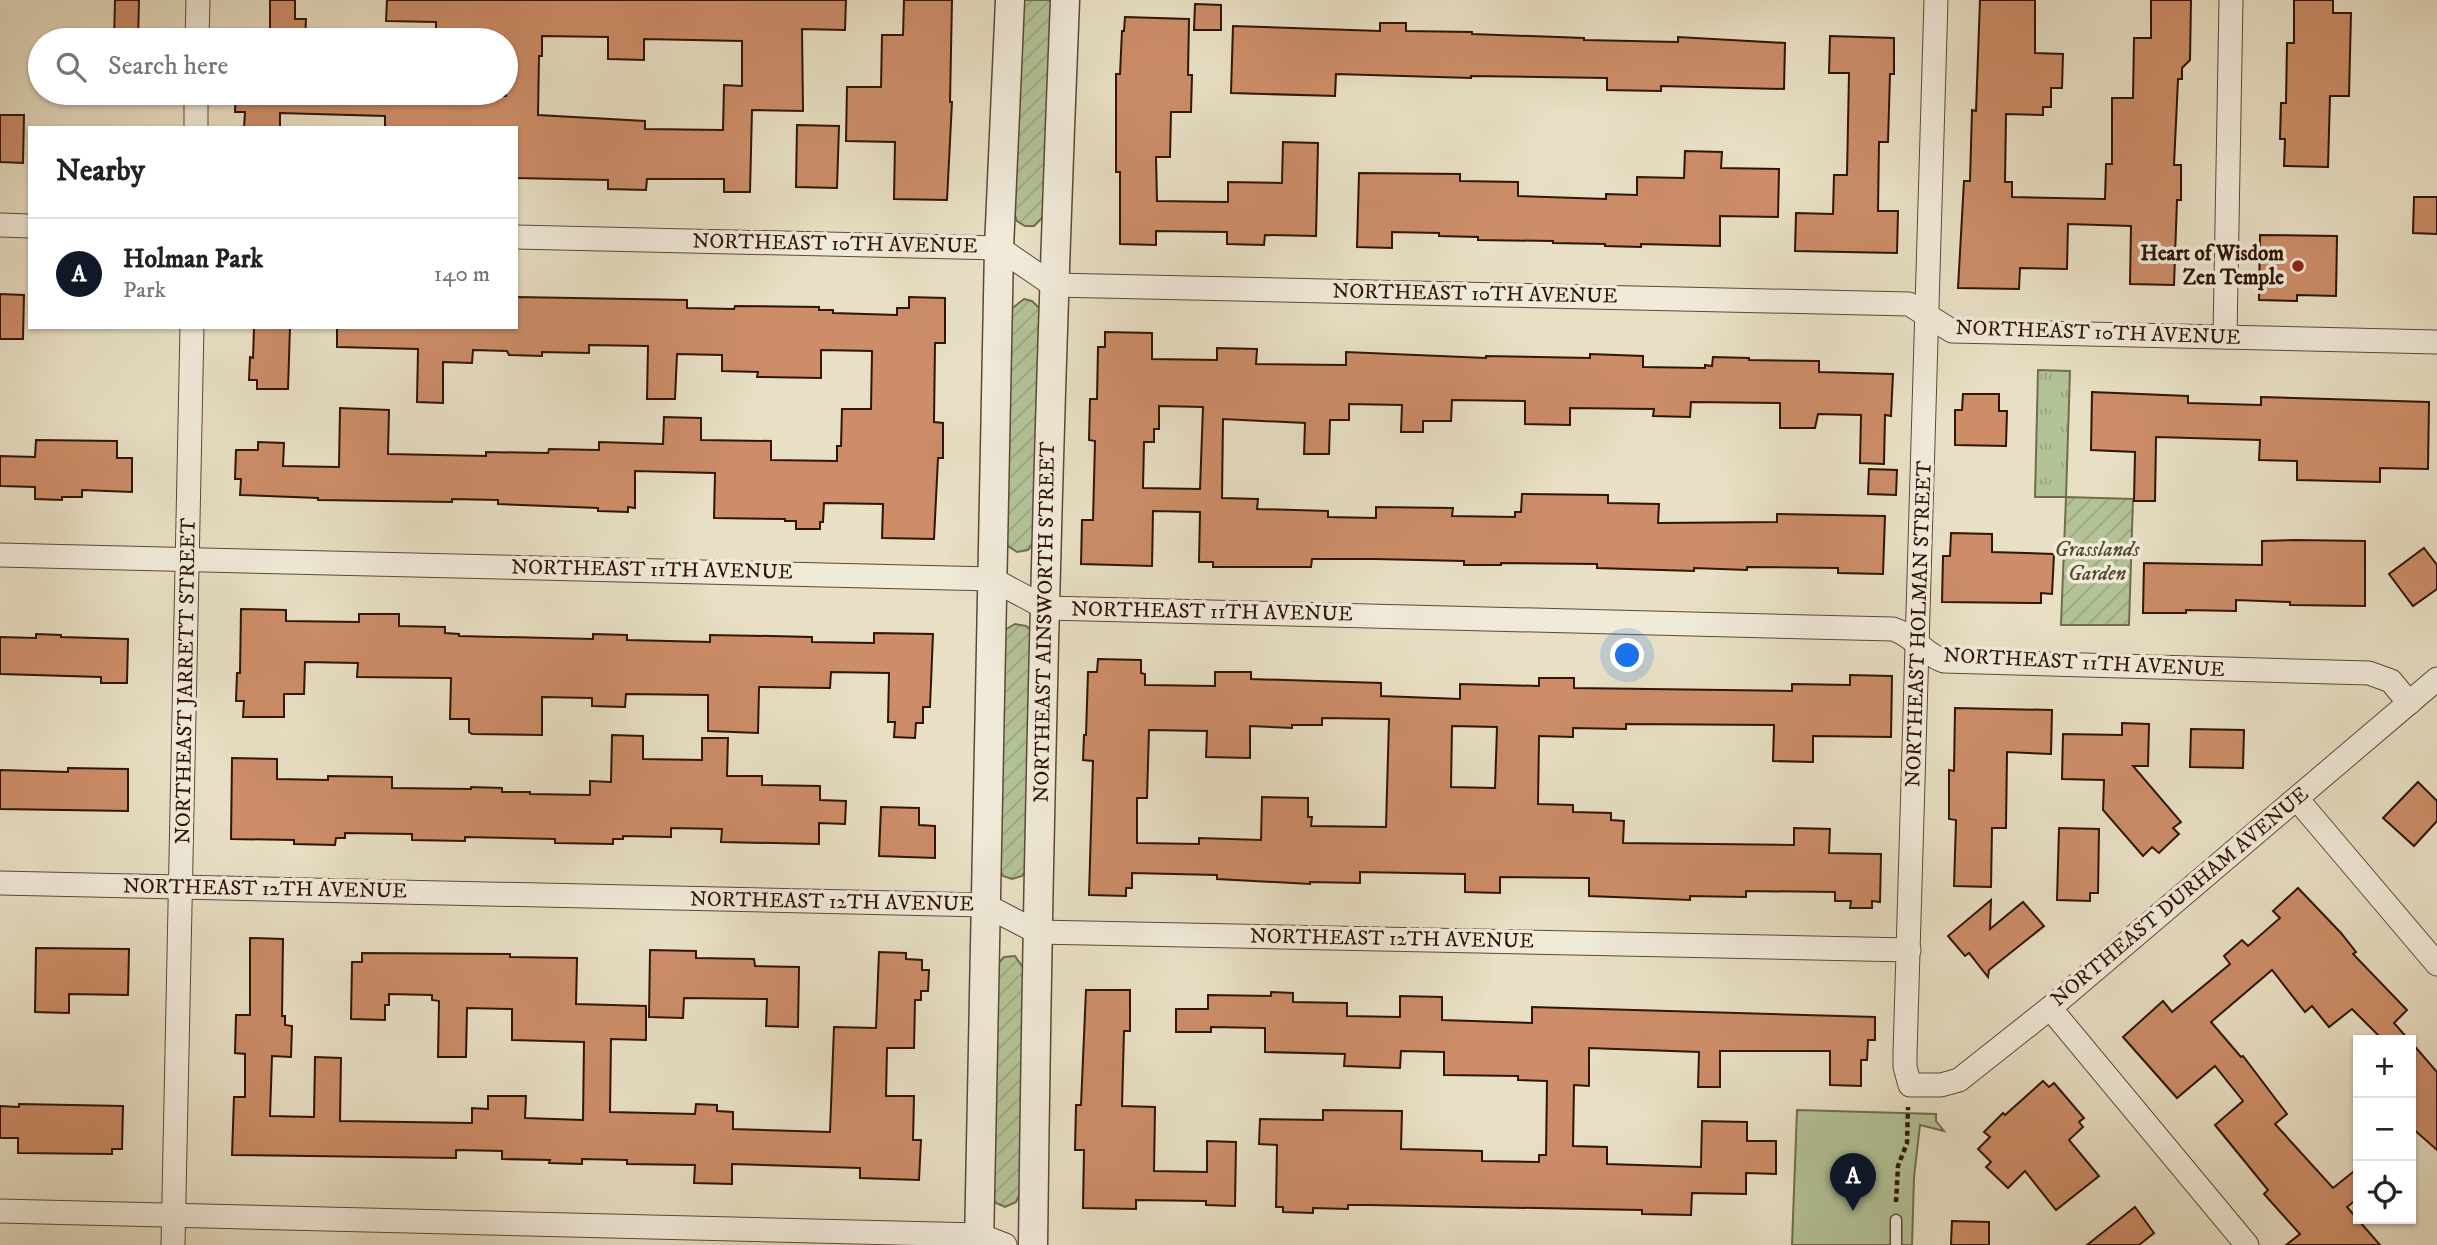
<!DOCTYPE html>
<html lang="en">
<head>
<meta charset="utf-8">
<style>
  :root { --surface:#fff; --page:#f2f2f2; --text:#222; --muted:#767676; --line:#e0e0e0; --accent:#111827 }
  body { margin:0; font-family:"IM FELL DW Pica",serif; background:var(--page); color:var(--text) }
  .controls { position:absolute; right:21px; bottom:21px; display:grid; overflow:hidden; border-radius:0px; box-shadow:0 2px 5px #0004 }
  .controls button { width:63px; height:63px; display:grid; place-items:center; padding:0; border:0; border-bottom:2px solid var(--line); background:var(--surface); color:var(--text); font:35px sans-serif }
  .you { position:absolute; left:1628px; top:656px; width:24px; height:24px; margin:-18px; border:5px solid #fff; border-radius:50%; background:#1a73e8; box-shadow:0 0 0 10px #1a73e833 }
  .badge { display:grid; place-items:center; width:46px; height:46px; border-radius:50%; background:var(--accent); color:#fff; font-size:23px; font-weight:700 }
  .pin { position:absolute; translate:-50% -58px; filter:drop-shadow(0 2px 4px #0008) }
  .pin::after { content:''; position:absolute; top:37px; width:24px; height:21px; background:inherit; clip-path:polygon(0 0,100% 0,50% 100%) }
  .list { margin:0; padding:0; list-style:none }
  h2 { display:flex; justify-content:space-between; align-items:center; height:91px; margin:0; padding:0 28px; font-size:30px }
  h2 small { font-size:23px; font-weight:400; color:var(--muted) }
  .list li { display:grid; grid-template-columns:46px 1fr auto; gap:21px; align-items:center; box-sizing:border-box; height:112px; padding:0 28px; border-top:2px solid var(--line) }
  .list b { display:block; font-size:26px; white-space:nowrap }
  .list p { margin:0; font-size:23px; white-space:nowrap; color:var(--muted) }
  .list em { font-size:23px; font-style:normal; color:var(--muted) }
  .icon { flex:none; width:38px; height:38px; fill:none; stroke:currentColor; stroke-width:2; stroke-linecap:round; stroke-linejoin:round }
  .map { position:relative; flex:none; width:2437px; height:1245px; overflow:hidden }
  .search { position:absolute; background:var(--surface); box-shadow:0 2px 5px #0004; left:28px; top:28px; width:490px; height:77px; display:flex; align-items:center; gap:18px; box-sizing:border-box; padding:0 24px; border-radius:38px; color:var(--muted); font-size:26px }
  .panel { position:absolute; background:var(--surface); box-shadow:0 2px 5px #0004; left:28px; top:126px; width:490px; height:203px; border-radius:0px }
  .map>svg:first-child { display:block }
  .grass { fill:url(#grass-tufts); stroke:#726c4e; stroke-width:2 }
  .park { fill:#b3c297; stroke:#726c4e; stroke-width:2 }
  .garden { fill:url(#garden-furrows); stroke:#726c4e; stroke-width:2 }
  .building { fill:#cc8d68; stroke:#301504; stroke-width:2; fill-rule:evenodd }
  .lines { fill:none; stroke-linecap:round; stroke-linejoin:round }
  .service-casing { stroke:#5e4834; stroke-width:13 }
  .minor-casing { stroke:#5e4834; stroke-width:25 }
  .tertiary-casing { stroke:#5e4834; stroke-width:31 }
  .path { stroke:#301504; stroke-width:4.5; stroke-dasharray:5 3.5; stroke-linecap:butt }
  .service { stroke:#f0ead9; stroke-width:10 }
  .minor { stroke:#f0ead9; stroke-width:23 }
  .tertiary { stroke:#f0ead9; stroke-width:28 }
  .poi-dot { fill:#8f2418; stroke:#f0ead9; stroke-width:2.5 }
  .labels { text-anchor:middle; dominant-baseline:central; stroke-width:7; stroke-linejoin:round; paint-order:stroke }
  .street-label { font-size:21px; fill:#301504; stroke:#f0ead9 }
  .poi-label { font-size:21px; font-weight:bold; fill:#301504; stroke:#f0ead9; text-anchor:end }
  .park-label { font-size:21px; font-style:italic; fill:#574930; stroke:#f0ead9 }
</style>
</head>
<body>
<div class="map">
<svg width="2437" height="1245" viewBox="0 0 2437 1245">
  <defs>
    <pattern id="grass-tufts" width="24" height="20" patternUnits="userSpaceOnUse" patternTransform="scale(1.75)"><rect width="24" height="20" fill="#b3c297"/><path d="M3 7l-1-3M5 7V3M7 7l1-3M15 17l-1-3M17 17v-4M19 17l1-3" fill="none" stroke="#9aa680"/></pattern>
    <pattern id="garden-furrows" width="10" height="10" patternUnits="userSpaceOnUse" patternTransform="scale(1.75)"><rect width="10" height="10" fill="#b3c297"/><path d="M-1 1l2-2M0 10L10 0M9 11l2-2" fill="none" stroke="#9aa680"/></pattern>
  </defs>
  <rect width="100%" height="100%" fill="#e8dfc4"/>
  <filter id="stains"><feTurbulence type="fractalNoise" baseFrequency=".00286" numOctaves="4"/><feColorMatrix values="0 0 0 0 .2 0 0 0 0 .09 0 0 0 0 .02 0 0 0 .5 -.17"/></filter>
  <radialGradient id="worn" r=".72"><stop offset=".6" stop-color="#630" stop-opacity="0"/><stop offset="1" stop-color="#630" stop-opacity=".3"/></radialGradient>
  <path class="grass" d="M2038,370L2070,371L2066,497H2035Z"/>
  <path class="park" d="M1797,1110L1936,1114V1121L1944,1131L1920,1125L1914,1177L1912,1245H1792Z"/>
  <g class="garden">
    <path d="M1021,0H1051L1045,215L1034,226H1025L1017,221L1014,213Z"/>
    <path d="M1024,299L1032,301L1039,308V317L1034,542L1028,550L1017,552L1008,546L1005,538L1010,310Z"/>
    <path d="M2066,497L2133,499L2129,625H2061Z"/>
    <path d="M1015,624L1026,626L1032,631L1027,868L1022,876L1012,879L1003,876L998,866L1003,631Z"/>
    <path d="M1015,956L1024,969L1021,1191L1016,1202L1005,1207L996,1203L991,1194L996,966L1004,957Z"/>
  </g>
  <g class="building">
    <path d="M115,0H139L138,40H114Z"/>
    <path d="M270,0H295V19H306L305,40H270Z"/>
    <path d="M387,0H846L845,30L802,29L803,111L752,110L750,192H724V179H647L646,190L608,189V180L516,178V128H385V116L280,113V128H244L245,112H235L236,93H421L506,96V40H436V22L386,21ZM542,36L608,37V59L644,60V39L742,41V86L724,85L723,130L645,129V121L538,115L539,56H542Z"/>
    <path d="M904,0H952L950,102H952L947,200L894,199L895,142L846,141L847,87H881L882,35H903Z"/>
    <path d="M1980,0H2035V53L2063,54L2062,88H2051V107H2043V115L2006,114L2005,182H2012V197L2105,199L2106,164H2112V98H2133L2134,38H2151V0H2191L2190,60L2182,68V79H2178L2174,165H2181V200H2177L2174,285L2130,284L2131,226L2068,224L2067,269L2020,268L2019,289L1958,288L1964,181H1970L1972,110L1976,111Z"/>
    <path d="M2294,0H2333V13H2351L2349,96H2330L2328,167L2284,166L2285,139H2280L2281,103H2286L2287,43H2294Z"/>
    <path d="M1195,4L1221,5V30H1194Z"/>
    <path d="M1125,17L1189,19L1188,75H1192L1191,112H1171L1170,157H1156L1157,201L1228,202V182L1282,183L1283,142L1318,143L1316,236L1265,235L1264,245L1227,244V232L1156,231V245L1120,244V172H1116V74H1120L1122,31H1124Z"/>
    <path d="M1380,23H1406V31L1472,32V34L1584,38V40L1678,42V37L1785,43L1784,89L1661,86V91L1607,90V78L1471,76V78L1336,74L1335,96L1231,93L1233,26L1380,31Z"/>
    <path d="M1830,36L1894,38V74H1890L1888,142H1879L1878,211H1898L1897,253L1795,251L1796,213L1833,214L1834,175H1847L1849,73H1829Z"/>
    <path d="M0,115H24L23,163L0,162Z"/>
    <path d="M797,125L839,126L837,188L796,187Z"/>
    <path d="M1685,151L1722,152L1721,168L1779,169L1778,217L1720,216V246L1641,244V247L1605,246V244L1553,243V241L1478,240V237L1439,236V233L1392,232V248L1357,247L1359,173L1460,174V181L1518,182V196L1606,199V194L1637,195V177L1684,178Z"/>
    <path d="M2414,197H2437V234L2413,233Z"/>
    <path d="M2260,235L2337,236L2336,296L2297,295V301L2259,300Z"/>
    <path d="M0,294L24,295L23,339H0Z"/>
    <path d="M516,297L687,300V308L734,309L735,306L819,307V310H833V313L897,315V308H909V297L945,298V343H935L934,422L943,423V458H938L934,539L882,538L883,504L824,503L823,522H820V529H796V521H785V519L714,518L715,473L635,471V508L628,507V512L598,511V508L498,504V500L452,499V502L318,500V498L240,495L241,479H235L236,450H258V442L284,443L283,466L339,467L340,408L389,410L388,454L486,456V452L548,453L549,449L599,450V442L663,444L664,417L701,418V440L771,441V460L837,461V446H841L842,409H871L872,351L821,350V378L757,377L758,372L722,371V355L677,354L675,399H647L648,346L589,345V353L542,352V356L509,355L507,351L473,350L472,363L443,362V403L417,402L418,349L337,347V327H516Z"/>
    <path d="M254,327H290L288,389H257V380H249L250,357L253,358Z"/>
    <path d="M1105,332L1152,333V359L1217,360V348L1257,349L1256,364L1346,365V352L1486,358V356L1590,358V354L1643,356V367L1705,368V365L1712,366L1713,357L1749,358V360L1819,361V372L1893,374L1891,416L1885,415L1884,464L1860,463L1861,415L1818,414L1815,428H1780V403L1691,402L1690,417L1653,416L1654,409L1570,408V425L1525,424V401L1452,400L1451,421H1423V432H1401L1402,405L1349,404V420H1330L1329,454H1304L1305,423L1223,419L1222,498L1258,499L1257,509L1328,511V517L1376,518V507L1453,508L1452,516L1515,517V512H1521L1522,494L1608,495V503L1659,504L1658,523L1777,522V514L1885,516L1883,574L1838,573V568L1747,567V570L1694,568V571L1597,568V564L1501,563V565H1464V561L1375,559H1312L1311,567H1213V562H1199L1200,512L1153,511L1152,566L1081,564L1082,520H1093L1095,441L1089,440L1090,399H1097L1098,347H1105ZM1159,406L1203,407L1200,489L1143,488L1144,442H1154V429H1159Z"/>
    <path d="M2092,392L2188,396V403L2261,405V397L2429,402L2428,469L2380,468V482L2297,480V461L2259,460L2260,440L2156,437L2155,501H2134L2135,452L2091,450Z"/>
    <path d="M1963,394H1999V411H2007L2006,446L1955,445V410H1962Z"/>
    <path d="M36,440L117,441V458H132V492L82,490V497H62V500L35,499V487L0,486V456L35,457Z"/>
    <path d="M1869,469L1897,470L1896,495L1868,494Z"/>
    <path d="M1951,533L1992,534V552L2054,554L2052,594L2041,593V603L1942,602L1943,556H1950Z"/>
    <path d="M2296,540L2365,541V606L2290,605V602L2236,600V611L2186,610V613H2143L2144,563L2262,565V541Z"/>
    <path d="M2424,548L2437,565V589L2413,606L2389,574Z"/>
    <path d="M241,609L286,610V621L359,622V614H399V626L445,627V633L459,634V636L593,639V634L627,635V640L710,642V635L771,636L812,637V642L874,643V633L933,634L930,707H923V723H916L915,738L894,737L895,722H888L889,673L831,672L830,688L759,687L758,733L708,731V695L626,694L625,707L592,706V698L542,697V735L472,734L469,732V719H450L451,678L357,677L358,663L305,662L304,694H284V717H243L244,701H236L237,673H240Z"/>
    <path d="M36,634L61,635V637L128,639L127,683H101V677L0,674V637L36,638Z"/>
    <path d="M1098,659L1141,660V673L1145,674V685L1215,686V672H1251V679L1381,683V696L1460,699V684L1539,686V678H1574V688L1792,691V684L1850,685V675L1892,676L1891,737L1813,736V762L1773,761L1774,725L1626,724V729L1573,728V737L1539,736L1538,804L1573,805V812L1611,813V820L1624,821L1623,843L1794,845V828L1830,829L1829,853L1881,854L1880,902L1872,901V908H1850L1851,901H1835V892L1746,891V897L1690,896V900L1589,896V878L1500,877V893L1465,892V874L1360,872V883L1310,882V884L1217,879V875L1132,873V888H1126V896L1089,895L1093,761L1083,760L1084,735H1086L1088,672H1097ZM1322,718L1389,719L1386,827L1311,826L1312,817H1308V798L1262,797L1261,840L1199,838V844L1137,843V798H1147L1149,730L1207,731L1206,757L1250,758V726L1292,728V725H1322ZM1452,726L1497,727L1495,788L1451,787Z"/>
    <path d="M1955,708L2052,710L2051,754L2007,752L2006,828H1992L1991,887L1954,886L1956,820L1949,819V770L1954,771Z"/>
    <path d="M2122,723L2149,724L2148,766H2133L2181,822L2173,828L2179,834L2159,853L2152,847L2143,856L2103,810L2104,780L2062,779L2063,734L2122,735Z"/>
    <path d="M2191,729L2244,730L2243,768L2190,767Z"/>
    <path d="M612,735L643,736V759L702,760V738H728L727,776H762V785L820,786V800L846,801L845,824L819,823V844L721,842L722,829L671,828V837L623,836V839H613V844L555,843V839L465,837V841L412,840V834L345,833V838H336L335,845L294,844V840L231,839L232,758L277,759V779L328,780V776L392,777V788L471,789V787L502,788V792H530V794L590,795V781L611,782Z"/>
    <path d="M68,768L128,769V811L0,809V770L68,772Z"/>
    <path d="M2418,782L2437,801V821L2414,846L2383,818Z"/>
    <path d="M881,807L919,808V825L935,826V858L879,856Z"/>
    <path d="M2059,828L2099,829L2098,893H2090V901L2057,900Z"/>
    <path d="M2298,888L2341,933L2356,952L2353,954L2407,1010L2394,1023L2409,1040H2383L2352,1009L2329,1027L2312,1006L2305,1012L2272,970L2211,1022L2241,1057L2243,1056L2287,1114L2275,1124L2333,1188L2358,1168V1198L2347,1207L2380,1245H2286L2300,1234L2264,1194L2268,1190L2215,1125L2243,1101L2215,1066L2177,1098L2123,1037L2163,1001L2172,1012L2230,964L2224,956L2242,940L2248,946L2280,918L2273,911Z"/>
    <path d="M1991,900L1990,929L2023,902L2044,926L1989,970L1988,977L1969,953L1965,956L1948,936Z"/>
    <path d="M250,938L283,939L282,1016H285V1025L292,1026L291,1057L272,1056L270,1116L314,1117L315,1057L341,1058L340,1121L472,1123V1108L488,1109V1096H526L525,1118L583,1120L584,1042L512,1040V1009L467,1008L466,1057H438L439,1001L432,1000V995L389,994V1005H385V1020L351,1019L352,962H362V953L510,954V957L577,958L576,1004L646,1006V1040L611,1039L610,1112L695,1114L696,1104L717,1105V1111L733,1112V1129L830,1132L834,1027L876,1028L879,952L906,953V959L922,960V970H929L928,991H921V1000H915L914,1048H887L886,1096H914L913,1140H921L919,1180L860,1178V1168L732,1164V1184L694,1183L695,1165L627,1164V1160L582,1159V1164L549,1163L550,1160L502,1159V1151L456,1150V1158L232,1155L234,1097H245V1054L235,1053L236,1015H250Z"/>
    <path d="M36,948L129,949L128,995L69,994V1013L35,1012Z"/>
    <path d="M650,950L696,951V958L754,959L755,966L799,967L798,1027L766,1026L767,999L684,998L683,1018L649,1017Z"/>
    <path d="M1086,990H1130V1031H1124L1122,1106L1155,1107L1154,1171L1207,1172V1141L1236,1142L1235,1206L1206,1205V1201L1136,1200V1209L1083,1208L1084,1150H1075L1076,1105H1081Z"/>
    <path d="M1271,992L1293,993V1002L1347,1003V1016L1400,1017V996L1442,997V1020L1532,1023V1007L1875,1017V1040H1868L1867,1060H1861V1086L1830,1085V1051H1720V1087H1698L1699,1052L1589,1048V1086L1574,1085L1573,1146L1607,1147V1164L1701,1167L1702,1121L1747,1122V1141H1776V1174L1746,1173V1194L1692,1193L1691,1215L1642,1214V1210L1369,1205H1348V1209L1313,1208V1213L1283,1212V1207H1276L1277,1145L1259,1144L1260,1119L1323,1120V1110L1402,1111L1401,1149L1482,1151V1161L1539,1162V1155H1546L1547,1081L1518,1080V1076L1444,1075V1052L1401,1051L1400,1068L1344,1066L1345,1054L1265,1052V1028L1211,1027V1032H1176V1009H1208V995L1271,996Z"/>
    <path d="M2411,1042L2437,1072V1150L2411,1127Z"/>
    <path d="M2043,1081L2049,1087L2054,1083L2084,1118L2079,1122L2083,1127L2069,1140L2099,1176L2056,1210L2025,1171L2008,1188L1986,1167L1991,1162L1978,1149L1990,1137L1984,1132L2003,1113L2005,1115Z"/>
    <path d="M19,1104L123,1106L122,1149H112V1154L18,1153V1138H0V1106L19,1107Z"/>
    <path d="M2135,1207L2154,1233L2139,1245H2087Z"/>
    <path d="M1952,1221L1989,1222V1245H1951Z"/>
  </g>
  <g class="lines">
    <defs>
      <path id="service" d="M1896,1245V1220"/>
      <g id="minor">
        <path d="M1936,0L1905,1054V1067L1910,1085H1941L1959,1080L2050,1008L2437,679"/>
        <path d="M197,40L198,0"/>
        <path d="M196,128V93"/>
        <path d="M0,225L30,226"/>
        <path d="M516,237L999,248L1053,285L1909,304L1952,331L2437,342"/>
        <path d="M2225,337L2231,0"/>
        <path d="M0,555L992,579L1046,608L1893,629C1913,635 1925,655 1944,661L2369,673L2391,681L2409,703"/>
        <path d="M2297,799L2437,964"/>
        <path d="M0,883L985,905L1037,932L1909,950"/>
        <path d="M2050,1008L2247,1245"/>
        <path d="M0,1211L979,1235L1005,1245"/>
        <path d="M173,1245L192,327"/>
      </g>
      <g id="tertiary">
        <path d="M979,1245L999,248L1010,0"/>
        <path d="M1033,1245C1038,830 1048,415 1065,0"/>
      </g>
    </defs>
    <use href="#service" class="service-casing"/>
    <use href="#minor" class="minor-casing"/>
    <use href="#tertiary" class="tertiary-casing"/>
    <path class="path" d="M1896,1202L1898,1166L1907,1143L1908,1107"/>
    <use href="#service" class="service"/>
    <use href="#minor" class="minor"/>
    <use href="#tertiary" class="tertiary"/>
  </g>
  <circle class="poi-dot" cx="2298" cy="266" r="7"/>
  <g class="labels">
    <g class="street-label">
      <text transform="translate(835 244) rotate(1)">NORTHEAST 10TH AVENUE</text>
      <text transform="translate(1475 294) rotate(1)">NORTHEAST 10TH AVENUE</text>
      <text transform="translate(2098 333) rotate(2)">NORTHEAST 10TH AVENUE</text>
      <text transform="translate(652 570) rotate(1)">NORTHEAST 11TH AVENUE</text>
      <text transform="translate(1212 612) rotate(1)">NORTHEAST 11TH AVENUE</text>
      <text transform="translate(1045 622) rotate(-89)">NORTHEAST AINSWORTH STREET</text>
      <text transform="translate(1919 624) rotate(-88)">NORTHEAST HOLMAN STREET</text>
      <text transform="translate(2084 663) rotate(3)">NORTHEAST 11TH AVENUE</text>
      <text transform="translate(186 681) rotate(-89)">NORTHEAST JARRETT STREET</text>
      <text transform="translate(265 889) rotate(1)">NORTHEAST 12TH AVENUE</text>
      <text transform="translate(2180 897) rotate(-40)">NORTHEAST DURHAM AVENUE</text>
      <text transform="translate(832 902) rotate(1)">NORTHEAST 12TH AVENUE</text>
      <text transform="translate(1392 939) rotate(1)">NORTHEAST 12TH AVENUE</text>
    </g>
    <g class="poi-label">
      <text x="2284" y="254">Heart of Wisdom<tspan x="2284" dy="24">Zen Temple</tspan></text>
    </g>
    <g class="park-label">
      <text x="2097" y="550">Grasslands<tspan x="2097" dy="24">Garden</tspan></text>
    </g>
  </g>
  <rect width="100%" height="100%" filter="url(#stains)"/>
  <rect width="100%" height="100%" fill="url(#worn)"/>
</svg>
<div class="controls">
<button>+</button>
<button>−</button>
<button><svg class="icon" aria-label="locate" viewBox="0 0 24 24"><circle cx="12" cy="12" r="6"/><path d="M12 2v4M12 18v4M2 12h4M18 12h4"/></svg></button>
</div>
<div class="you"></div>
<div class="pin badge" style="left:1853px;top:1211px">A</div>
<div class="search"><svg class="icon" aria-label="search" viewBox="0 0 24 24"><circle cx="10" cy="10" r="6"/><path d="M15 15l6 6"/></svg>Search here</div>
<section class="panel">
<h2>Nearby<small></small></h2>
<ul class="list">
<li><span class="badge">A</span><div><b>Holman Park</b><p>Park</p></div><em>140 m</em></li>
</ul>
</section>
</div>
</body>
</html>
